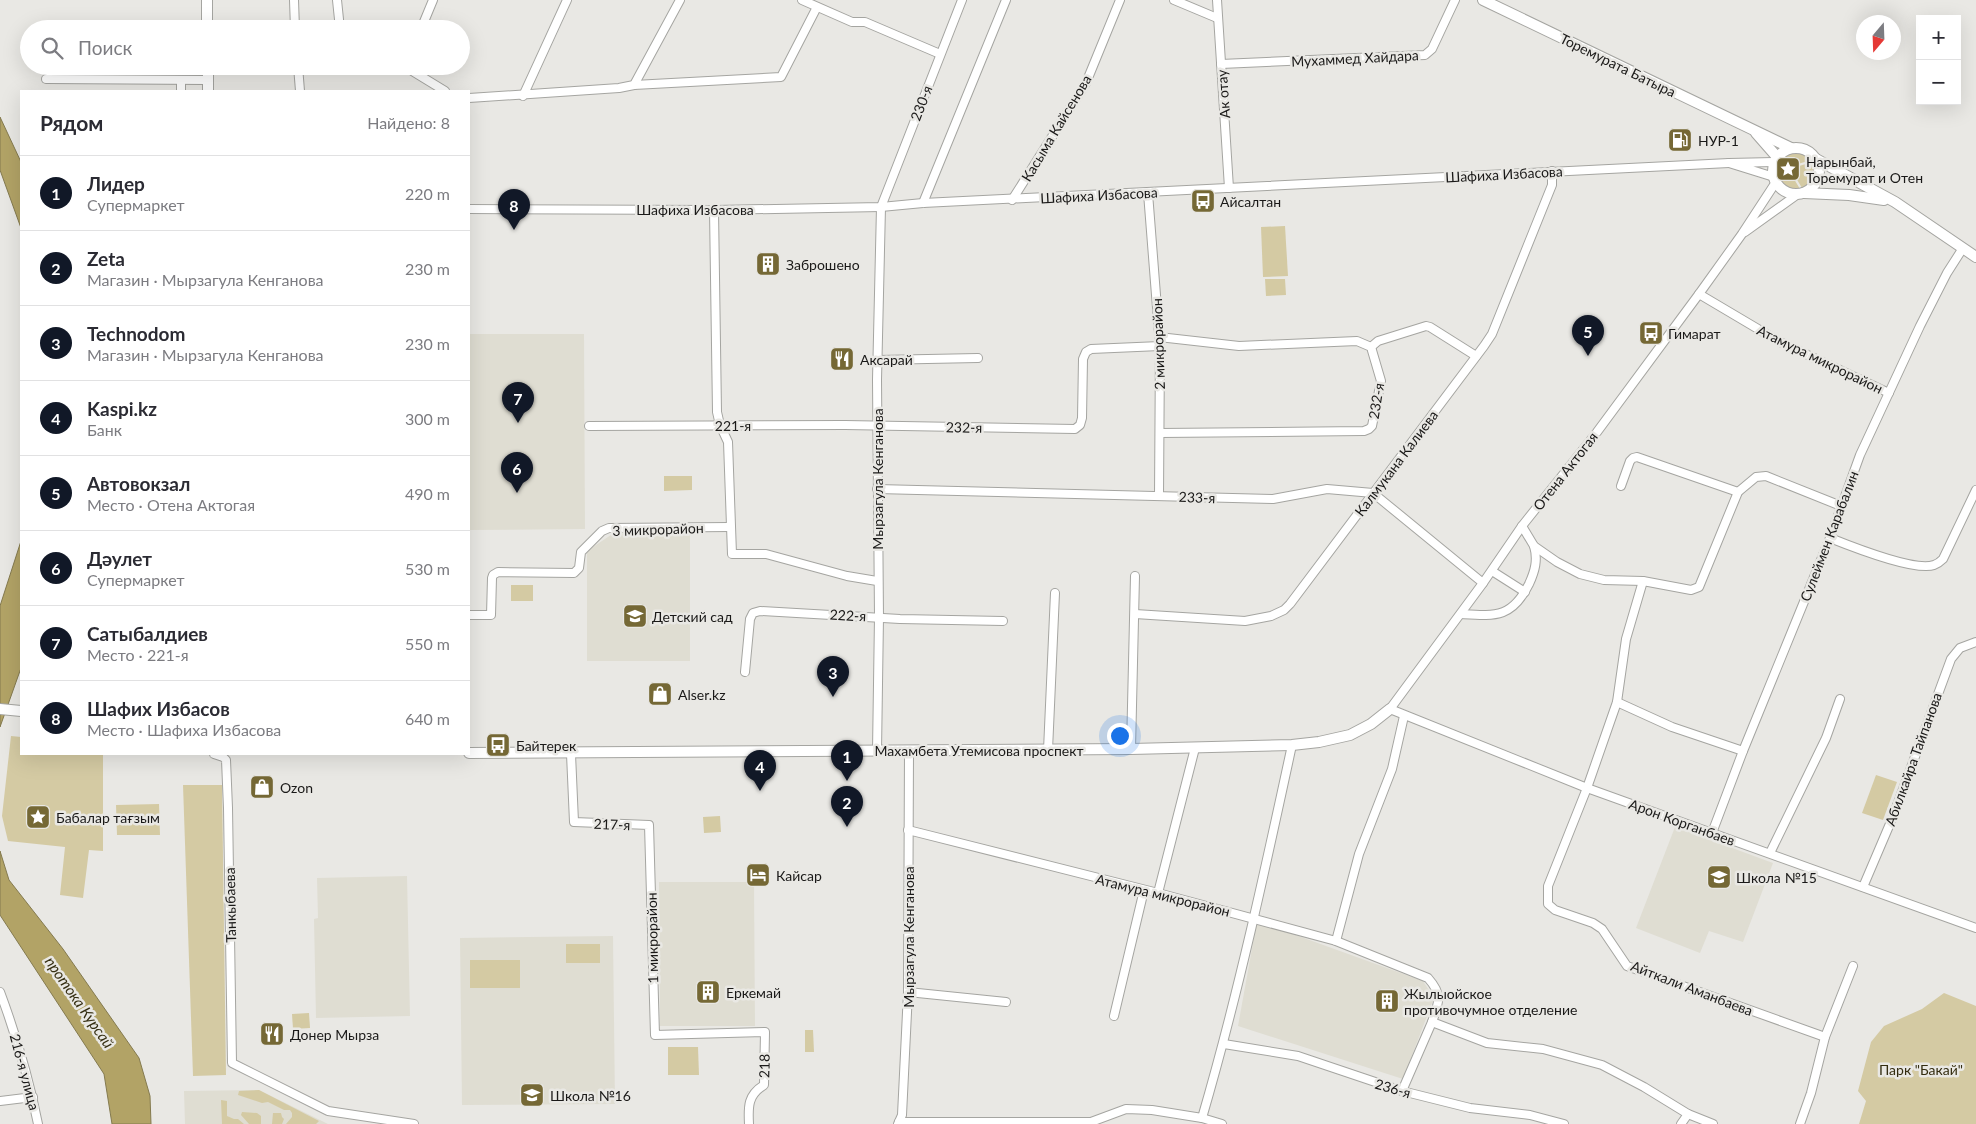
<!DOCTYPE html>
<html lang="ru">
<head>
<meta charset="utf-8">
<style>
  :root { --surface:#fff; --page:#f2f2f3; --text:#2b2b33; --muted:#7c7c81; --line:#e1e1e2; --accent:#111827 }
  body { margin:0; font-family:Lato,sans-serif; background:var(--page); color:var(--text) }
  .controls { position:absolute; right:15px; top:15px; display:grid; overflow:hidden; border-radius:0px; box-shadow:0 5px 20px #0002 }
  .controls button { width:45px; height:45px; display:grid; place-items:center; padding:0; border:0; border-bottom:1px solid var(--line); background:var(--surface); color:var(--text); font:25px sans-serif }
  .compass { position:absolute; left:1856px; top:15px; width:45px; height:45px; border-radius:50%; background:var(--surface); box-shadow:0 5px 20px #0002; rotate:199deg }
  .you { position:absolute; left:1119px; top:735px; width:18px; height:18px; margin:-12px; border:4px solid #fff; border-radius:50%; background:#1a73e8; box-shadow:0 0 0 8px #1a73e833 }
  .badge { display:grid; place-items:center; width:32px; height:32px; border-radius:50%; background:var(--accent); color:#fff; font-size:16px; font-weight:700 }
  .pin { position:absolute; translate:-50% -41px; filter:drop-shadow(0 1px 2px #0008) }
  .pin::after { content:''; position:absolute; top:26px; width:18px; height:15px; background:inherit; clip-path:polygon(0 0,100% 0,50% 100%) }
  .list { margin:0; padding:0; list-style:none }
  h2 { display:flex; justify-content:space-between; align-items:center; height:65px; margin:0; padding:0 20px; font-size:21px }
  h2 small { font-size:16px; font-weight:400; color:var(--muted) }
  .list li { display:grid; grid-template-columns:32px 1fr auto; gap:15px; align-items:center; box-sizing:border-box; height:75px; padding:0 20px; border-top:1px solid var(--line) }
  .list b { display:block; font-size:19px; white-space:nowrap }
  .list p { margin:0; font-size:16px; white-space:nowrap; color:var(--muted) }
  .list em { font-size:16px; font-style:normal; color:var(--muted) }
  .icon { flex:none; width:28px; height:28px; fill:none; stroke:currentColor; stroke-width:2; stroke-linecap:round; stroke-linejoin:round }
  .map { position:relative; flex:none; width:1976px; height:1124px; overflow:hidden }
  .search { position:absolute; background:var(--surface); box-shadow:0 5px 20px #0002; left:20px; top:20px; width:450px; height:55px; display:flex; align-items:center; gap:12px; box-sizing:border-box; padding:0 18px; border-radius:28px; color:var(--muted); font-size:19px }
  .panel { position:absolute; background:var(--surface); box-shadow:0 5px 20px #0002; left:20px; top:90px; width:450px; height:665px; border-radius:0px }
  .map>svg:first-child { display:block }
  .built { fill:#dfddd2 }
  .green { fill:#d4caa3 }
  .water { fill:#b2a366; stroke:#847a4f }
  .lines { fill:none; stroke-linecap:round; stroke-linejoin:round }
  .street-casing { stroke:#a5a5a1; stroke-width:10 }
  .secondary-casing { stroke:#a5a5a1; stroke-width:12 }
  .street { stroke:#fff; stroke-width:8 }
  .secondary { stroke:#fff; stroke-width:10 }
  .labels { text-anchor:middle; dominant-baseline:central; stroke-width:5; stroke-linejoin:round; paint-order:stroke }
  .street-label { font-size:14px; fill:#1a1918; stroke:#e9e8e4 }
  .poi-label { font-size:14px; fill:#1a1918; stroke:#e9e8e4; text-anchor:start }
  .park-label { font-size:14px; fill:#342d11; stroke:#e9e8e4 }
  .water-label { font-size:15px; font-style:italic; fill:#362f13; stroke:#e9e8e4 }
</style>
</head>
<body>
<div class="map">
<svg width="1976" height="1124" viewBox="0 0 1976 1124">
  <rect width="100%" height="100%" fill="#e9e8e4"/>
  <g class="built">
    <path d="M469,334H584L585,529L469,530Z"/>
    <path d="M614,533H690V661H587V551Z"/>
    <path d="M1675,827L1773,863L1743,942L1709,931L1700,953L1636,928Z"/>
    <path d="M407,876L410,1016L316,1018L314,919L318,918L317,878Z"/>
    <path d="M659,882H754L755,1026H660Z"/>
    <path d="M1257,921L1423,981L1434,998L1403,1079L1238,1026Z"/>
    <path d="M613,936L615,1104L462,1105L460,938Z"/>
    <path d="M259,1090L328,1124H359H185L184,1091Z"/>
  </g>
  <g class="green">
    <path d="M1797,152L1803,153L1812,160L1794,165L1791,160L1783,161L1781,169L1785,175L1791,174L1800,189C1773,191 1770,156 1797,152Z"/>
    <path d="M1812,162C1817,173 1813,182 1802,188L1793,173L1796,167Z"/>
    <path d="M1285,226L1288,276L1263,277L1261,227Z"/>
    <path d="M1285,279L1286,295L1266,296L1265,279Z"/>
    <path d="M664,476H692V490L664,491Z"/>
    <rect x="511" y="585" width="22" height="16"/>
    <path d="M11,736L21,737V754H103V851L89,850L83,898L60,895L65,847L8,841L2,816Z"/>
    <path d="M1876,775L1897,782L1883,820L1862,813Z"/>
    <path d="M183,785H222L226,1075L193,1076Z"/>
    <path d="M159,804L160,835H117L116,805Z"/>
    <path d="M720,816L721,832L704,833L703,817Z"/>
    <rect x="566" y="944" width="34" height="19"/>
    <rect x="470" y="960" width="50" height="28"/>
    <path d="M1944,993L1976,1006V1124H1859L1866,1101L1858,1091L1871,1042L1884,1026L1922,1009Z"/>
    <path d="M309,1013L310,1028L293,1029L292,1014Z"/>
    <path d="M805,1030H813L814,1052H805Z"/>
    <path d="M668,1047H698L699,1075H668Z"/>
    <path d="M259,1090L319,1121L316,1124H286L292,1117V1113L290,1110H284L268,1102L262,1103L238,1095L239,1091Z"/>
    <path d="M221,1100L227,1101V1116L234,1119H238L244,1124H222Z"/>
    <path d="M242,1112L257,1113L261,1116V1124H249L241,1115Z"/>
    <path d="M273,1113H281L282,1117L284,1119L282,1124H272Z"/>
  </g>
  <g class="water">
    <path d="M0,117L21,162V228L0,170Z"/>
    <path d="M21,541V668L0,727V606Z"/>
    <path d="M0,851L9,880L63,949L139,1058L150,1096L151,1124H112L104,1074L0,915Z"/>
  </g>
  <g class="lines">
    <defs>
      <g id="street">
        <path d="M294,0L295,29"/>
        <path d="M337,0L340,29"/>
        <path d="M802,0L852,22H865L940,54"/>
        <path d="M1174,0L1217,18"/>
        <path d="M1217,0L1229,188"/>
        <path d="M421,29L433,0"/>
        <path d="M1221,64L1425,55L1432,49L1455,0"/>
        <path d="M298,66L300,91"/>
        <path d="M408,66L409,69L445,91"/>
        <path d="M46,79L208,80"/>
        <path d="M181,80V91"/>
        <path d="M634,85L781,77L817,7"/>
        <path d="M523,96L567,0"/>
        <path d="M469,98L619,88L634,85L680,0"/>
        <path d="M1774,177L1729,163L1774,162"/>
        <path d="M1776,182L1742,234L1699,294L1597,432L1522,526L1483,583L1390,709L1587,788L1976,928"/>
        <path d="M1148,193L1160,346L1159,495"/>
        <path d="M1012,200L1086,83L1120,0"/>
        <path d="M923,203L1006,0"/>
        <path d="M469,209L714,210L881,207L923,203L1729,163"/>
        <path d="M714,210L717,412L720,425L728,442L732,554H766L847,576L877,581"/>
        <path d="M1745,232L1798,194"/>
        <path d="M1699,294L1780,342L1889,393"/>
        <path d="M1159,337L1239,346L1357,341L1371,347L1381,381L1372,426L1369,429L1364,431L1160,433"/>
        <path d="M1371,347L1378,341L1426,326L1430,327L1476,356"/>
        <path d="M877,360L978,358"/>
        <path d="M589,426L845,425L1075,429L1080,425L1082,418L1083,359L1086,352L1091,349L1160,346"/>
        <path d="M1621,486L1630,461L1633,458L1637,457L1738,492"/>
        <path d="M877,489L1273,499L1327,489L1373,493L1483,583"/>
        <path d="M1522,526L1534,546L1557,562L1580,574L1604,580L1643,581L1691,590L1699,587L1738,492L1756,477L1766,476L1841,506"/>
        <path d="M1830,538C1850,546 1915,572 1934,565C1937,564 1941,561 1943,559L1976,490"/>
        <path d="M1492,571L1525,592"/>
        <path d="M1643,581L1626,639L1617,702L1587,788L1548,886V904L1555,910L1593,923L1602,929L1627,966L1825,1037"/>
        <path d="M1135,614L1245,621L1271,616L1284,610L1290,604L1484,346L1492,334L1552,185V171"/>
        <path d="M1461,614C1496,616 1512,618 1529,584C1535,571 1538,560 1534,546"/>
        <path d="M469,615H491L492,578L493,575L498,572L574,573L579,568L581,552L602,531L609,528L730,527"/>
        <path d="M745,672L750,619L753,613L760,611L900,619L1003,621"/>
        <path d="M1617,702L1672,727L1743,751"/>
        <path d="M1131,749L1135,576"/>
        <path d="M1048,750L1055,593"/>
        <path d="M877,751L879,617L877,380L881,207L962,0"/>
        <path d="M214,754L223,757L226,760L228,808L232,1063L328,1111L414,1124"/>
        <path d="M571,754L574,822L649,825L655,1035L765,1032L764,1085C748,1095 748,1106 749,1124"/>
        <path d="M908,830L1158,893L1336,941L1428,978C1443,995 1439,1002 1432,1022L1487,1043L1543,1049L1602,1065L1644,1087L1688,1114L1713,1124"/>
        <path d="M1712,833L1743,751L1830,538L1860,455L1920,326L1947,273L1963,248"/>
        <path d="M1770,853L1826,738L1840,699"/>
        <path d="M1863,887L1892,819L1951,659L1960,648L1976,642"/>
        <path d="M1158,893L1195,748"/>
        <path d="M1336,941L1359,854L1392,769L1404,716"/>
        <path d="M0,992C16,1035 29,1079 38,1124"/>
        <path d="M908,992L1006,1002"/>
        <path d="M1114,1016L1144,890"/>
        <path d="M1224,1044L1298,1056L1402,1091L1470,1108L1530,1115L1564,1124"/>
        <path d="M1402,1091L1432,1022"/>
        <path d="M0,1101L33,1097"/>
        <path d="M1202,1118C1238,995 1265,870 1292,745"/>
        <path d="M899,1122H1091L1126,1109L1152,1110L1202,1118L1222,1124"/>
        <path d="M898,1124L902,1115L908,992L909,751"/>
        <path d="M1681,1124L1688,1114"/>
        <path d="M1800,1124L1811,1093L1825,1037L1853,966"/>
      </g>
      <g id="secondary">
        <path d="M207,0V29"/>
        <path d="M1483,0L1791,148"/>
        <path d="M208,66V91"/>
        <path d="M1756,133L1777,157"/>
        <circle cx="1796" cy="171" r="23"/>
        <path d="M1816,159L1895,202L1976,257"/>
        <path d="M1804,193L1849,195L1884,200"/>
        <path d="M0,709L21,711"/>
        <path d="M469,753L1131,749L1292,745L1319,742L1350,735L1371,724L1390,709"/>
      </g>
    </defs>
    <use href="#street" class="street-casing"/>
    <use href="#secondary" class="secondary-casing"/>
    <use href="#street" class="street"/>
    <use href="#secondary" class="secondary"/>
  </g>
  <defs>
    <symbol id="fuel-square" viewBox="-11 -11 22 22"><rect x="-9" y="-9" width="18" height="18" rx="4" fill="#756835" stroke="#e9e8e4"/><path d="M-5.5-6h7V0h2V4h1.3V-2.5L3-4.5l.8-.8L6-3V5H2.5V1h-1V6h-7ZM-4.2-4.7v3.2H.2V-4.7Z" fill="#fff"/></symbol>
    <symbol id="sight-square" viewBox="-11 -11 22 22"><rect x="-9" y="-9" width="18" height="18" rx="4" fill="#756835" stroke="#e9e8e4"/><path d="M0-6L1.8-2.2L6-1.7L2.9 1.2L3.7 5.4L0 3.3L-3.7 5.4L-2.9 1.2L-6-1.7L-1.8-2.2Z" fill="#fff"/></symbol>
    <symbol id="bus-square" viewBox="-11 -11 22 22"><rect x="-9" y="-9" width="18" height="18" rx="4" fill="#756835" stroke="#e9e8e4"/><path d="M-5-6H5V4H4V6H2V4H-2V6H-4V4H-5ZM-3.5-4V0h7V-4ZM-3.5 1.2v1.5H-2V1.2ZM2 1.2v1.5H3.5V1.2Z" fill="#fff"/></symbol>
    <symbol id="building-square" viewBox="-11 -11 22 22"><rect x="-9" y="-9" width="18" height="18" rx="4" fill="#756835" stroke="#e9e8e4"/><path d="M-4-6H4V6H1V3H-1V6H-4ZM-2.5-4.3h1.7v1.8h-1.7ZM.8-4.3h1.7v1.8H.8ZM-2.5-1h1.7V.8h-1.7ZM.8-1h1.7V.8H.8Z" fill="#fff"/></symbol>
    <symbol id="restaurant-square" viewBox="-11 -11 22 22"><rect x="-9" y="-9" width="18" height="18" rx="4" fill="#756835" stroke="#e9e8e4"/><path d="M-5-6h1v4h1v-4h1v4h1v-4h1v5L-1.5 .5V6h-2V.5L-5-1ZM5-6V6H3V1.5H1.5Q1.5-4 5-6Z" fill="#fff"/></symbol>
    <symbol id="school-square" viewBox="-11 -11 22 22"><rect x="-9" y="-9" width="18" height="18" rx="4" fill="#756835" stroke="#e9e8e4"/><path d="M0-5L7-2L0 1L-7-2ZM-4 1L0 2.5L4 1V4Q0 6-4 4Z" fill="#fff"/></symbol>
    <symbol id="shop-square" viewBox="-11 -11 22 22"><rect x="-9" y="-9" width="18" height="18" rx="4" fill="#756835" stroke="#e9e8e4"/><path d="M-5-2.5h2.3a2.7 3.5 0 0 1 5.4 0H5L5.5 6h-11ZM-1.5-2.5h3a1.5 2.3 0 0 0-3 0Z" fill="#fff"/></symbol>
    <symbol id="hotel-square" viewBox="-11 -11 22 22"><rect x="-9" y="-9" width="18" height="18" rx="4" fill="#756835" stroke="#e9e8e4"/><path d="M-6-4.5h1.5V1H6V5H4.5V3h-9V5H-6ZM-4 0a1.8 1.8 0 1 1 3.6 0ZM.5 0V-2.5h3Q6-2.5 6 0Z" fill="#fff"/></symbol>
  </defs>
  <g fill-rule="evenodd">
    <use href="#fuel-square" x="1666" y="126" width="28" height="28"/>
    <use href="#sight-square" x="1774" y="155" width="28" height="28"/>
    <use href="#bus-square" x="1189" y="187" width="28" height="28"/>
    <use href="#building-square" x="754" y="250" width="28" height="28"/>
    <use href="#bus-square" x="1637" y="319" width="28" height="28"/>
    <use href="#restaurant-square" x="828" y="345" width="28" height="28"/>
    <use href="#school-square" x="621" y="602" width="28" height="28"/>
    <use href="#shop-square" x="646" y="680" width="28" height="28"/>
    <use href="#bus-square" x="484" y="731" width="28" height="28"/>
    <use href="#shop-square" x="248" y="773" width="28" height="28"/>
    <use href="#sight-square" x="24" y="803" width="28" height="28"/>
    <use href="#hotel-square" x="744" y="861" width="28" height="28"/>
    <use href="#school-square" x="1705" y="863" width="28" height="28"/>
    <use href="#building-square" x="694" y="978" width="28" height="28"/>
    <use href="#building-square" x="1373" y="987" width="28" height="28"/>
    <use href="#restaurant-square" x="258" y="1020" width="28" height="28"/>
    <use href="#school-square" x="518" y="1081" width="28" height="28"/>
  </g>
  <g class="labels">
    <g class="street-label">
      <text transform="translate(1355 58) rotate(-3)">Мухаммед Хайдара</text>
      <text transform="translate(1618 65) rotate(26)">Торемурата Батыра</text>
      <text transform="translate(1223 94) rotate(-94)">Ак отау</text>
      <text transform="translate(921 103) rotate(-69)">230-я</text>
      <text transform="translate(1056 128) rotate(-59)">Касыма Кайсенова</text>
      <text transform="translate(1504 174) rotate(-3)">Шафиха Избасова</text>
      <text transform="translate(1099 195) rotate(-3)">Шафиха Избасова</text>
      <text x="695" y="209">Шафиха Избасова</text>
      <text transform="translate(1158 344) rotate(-92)">2 микрорайон</text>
      <text transform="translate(1820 359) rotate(26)">Атамура микрорайон</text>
      <text transform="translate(1376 401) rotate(-81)">232-я</text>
      <text x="733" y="425">221-я</text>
      <text transform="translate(964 427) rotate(1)">232-я</text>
      <text transform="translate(1396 463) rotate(-53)">Калмукана Калиева</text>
      <text transform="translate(1565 471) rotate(-52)">Отена Актогая</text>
      <text transform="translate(877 479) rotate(-90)">Мырзагула Кенганова</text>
      <text transform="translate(1197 497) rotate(2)">233-я</text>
      <text transform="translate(658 529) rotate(-2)">3 микрорайон</text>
      <text transform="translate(1829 536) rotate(-69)">Сулеймен Карабалин</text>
      <text transform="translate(848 615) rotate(3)">222-я</text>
      <text x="979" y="750">Махамбета Утемисова проспект</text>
      <text transform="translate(1913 759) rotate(-70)">Абилкайра Тайпанова</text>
      <text transform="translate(1682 822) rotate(20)">Арон Корганбаев</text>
      <text transform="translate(612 824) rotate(2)">217-я</text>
      <text transform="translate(1163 895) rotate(14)">Атамура микрорайон</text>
      <text transform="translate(230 905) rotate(-91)">Танкыбаева</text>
      <text transform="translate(908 937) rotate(-90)">Мырзагула Кенганова</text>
      <text transform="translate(652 938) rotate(-91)">1 микрорайон</text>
      <text transform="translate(1692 988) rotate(21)">Айткали Аманбаева</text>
      <text transform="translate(764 1066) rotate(-89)">218</text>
      <text transform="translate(25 1072) rotate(75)">216-я улица</text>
      <text transform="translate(1393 1088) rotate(16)">236-я</text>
    </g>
    <g class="poi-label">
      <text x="1698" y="140">НУР-1</text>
      <text x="1806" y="161">Нарынбай,<tspan x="1806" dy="16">Торемурат и Отен</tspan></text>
      <text x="1220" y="201">Айсалтан</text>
      <text x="786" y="264">Заброшено</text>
      <text x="1668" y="333">Гимарат</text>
      <text x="860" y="359">Аксарай</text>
      <text x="652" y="616">Детский сад</text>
      <text x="678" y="694">Alser.kz</text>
      <text x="516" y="745">Байтерек</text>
      <text x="280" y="787">Ozon</text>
      <text x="56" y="817">Бабалар тағзым</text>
      <text x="776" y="875">Кайсар</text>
      <text x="1736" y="877">Школа №15</text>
      <text x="726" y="992">Еркемай</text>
      <text x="1404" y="993">Жылыойское<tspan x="1404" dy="16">противочумное отделение</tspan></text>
      <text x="290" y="1034">Донер Мырза</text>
      <text x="550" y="1095">Школа №16</text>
    </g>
    <g class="park-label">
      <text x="1921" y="1069">Парк "Бакай"</text>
    </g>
    <g class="water-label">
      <text transform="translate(80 1002) rotate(55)">протока Курсай</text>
    </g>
  </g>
</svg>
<div class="controls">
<button>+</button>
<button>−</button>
</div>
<svg class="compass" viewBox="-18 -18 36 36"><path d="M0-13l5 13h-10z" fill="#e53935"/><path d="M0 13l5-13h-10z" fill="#7c7c81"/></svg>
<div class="you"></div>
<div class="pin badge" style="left:847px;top:781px">1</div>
<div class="pin badge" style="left:847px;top:827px">2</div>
<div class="pin badge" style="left:833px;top:697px">3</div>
<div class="pin badge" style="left:760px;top:791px">4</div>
<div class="pin badge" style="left:1588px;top:356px">5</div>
<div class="pin badge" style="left:517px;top:493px">6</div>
<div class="pin badge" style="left:518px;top:423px">7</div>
<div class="pin badge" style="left:514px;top:230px">8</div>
<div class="search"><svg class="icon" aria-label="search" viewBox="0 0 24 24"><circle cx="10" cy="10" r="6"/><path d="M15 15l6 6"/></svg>Поиск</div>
<section class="panel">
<h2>Рядом<small>Найдено: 8</small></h2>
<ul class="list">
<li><span class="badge">1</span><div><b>Лидер</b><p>Супермаркет</p></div><em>220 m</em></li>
<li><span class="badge">2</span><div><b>Zeta</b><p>Магазин · Мырзагула Кенганова</p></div><em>230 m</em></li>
<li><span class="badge">3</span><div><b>Technodom</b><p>Магазин · Мырзагула Кенганова</p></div><em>230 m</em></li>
<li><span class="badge">4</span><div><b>Kaspi.kz</b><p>Банк</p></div><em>300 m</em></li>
<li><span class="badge">5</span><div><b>Автовокзал</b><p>Место · Отена Актогая</p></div><em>490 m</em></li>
<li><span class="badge">6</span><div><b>Дәулет</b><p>Супермаркет</p></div><em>530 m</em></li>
<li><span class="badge">7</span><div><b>Сатыбалдиев</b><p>Место · 221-я</p></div><em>550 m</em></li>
<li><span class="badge">8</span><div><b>Шафих Избасов</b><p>Место · Шафиха Избасова</p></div><em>640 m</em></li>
</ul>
</section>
</div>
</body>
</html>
